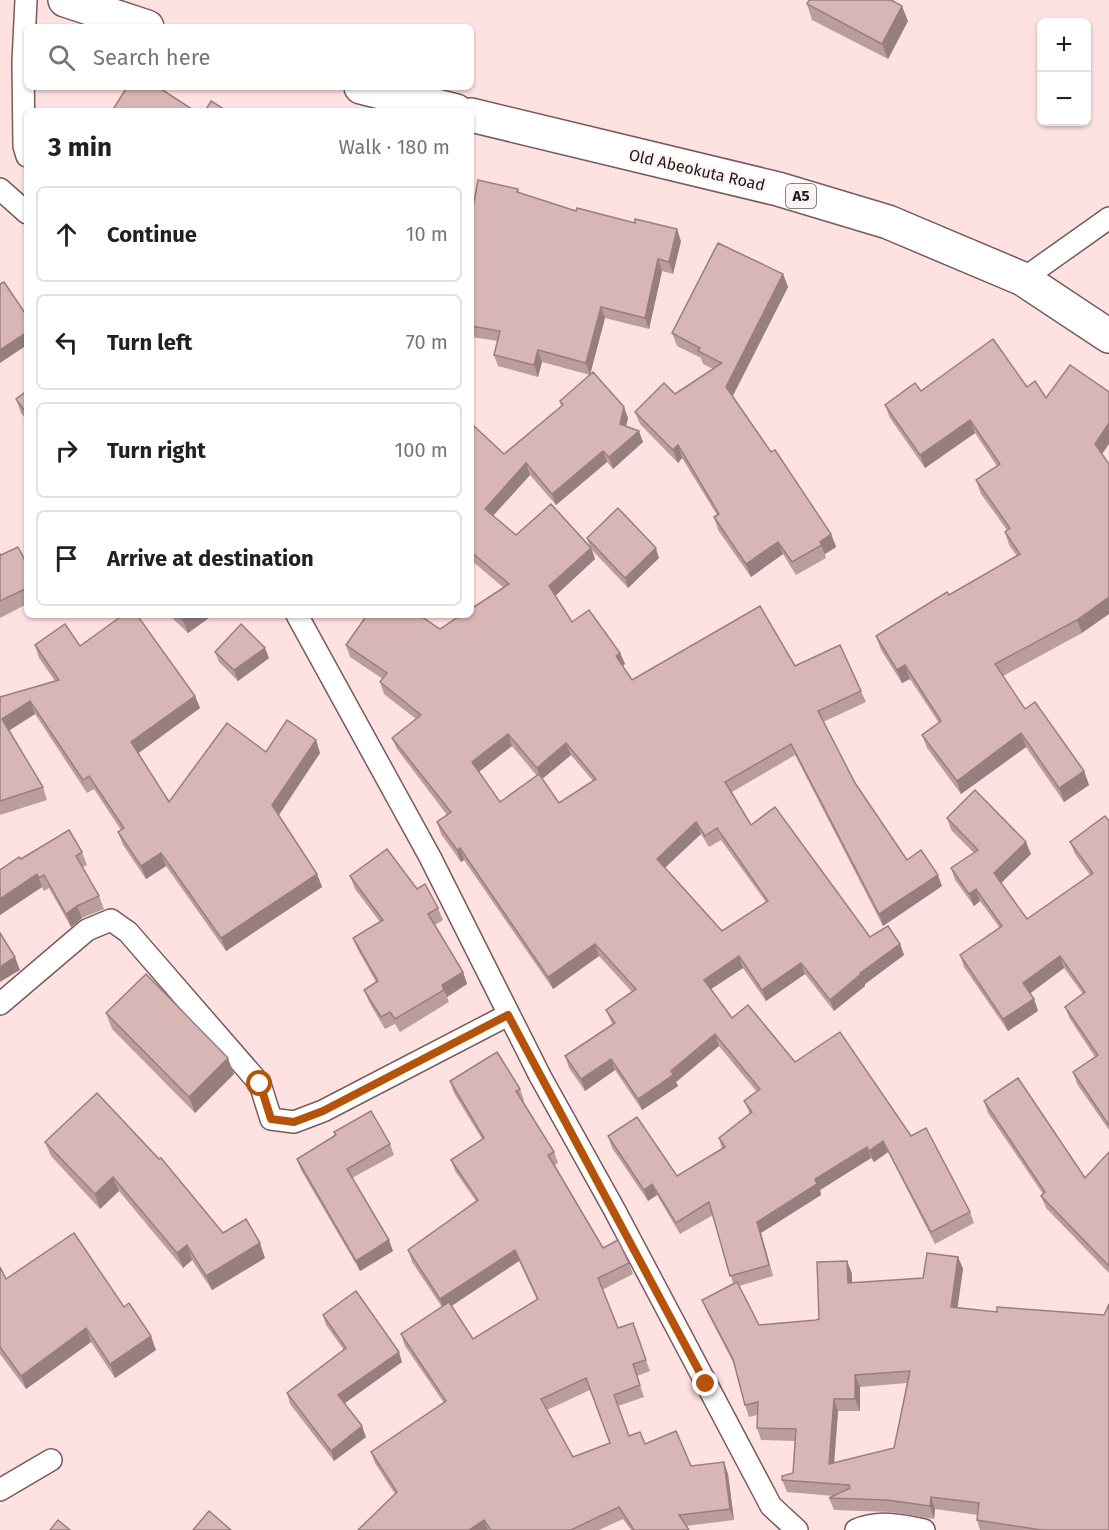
<!DOCTYPE html>
<html lang="en">
<head>
<meta charset="utf-8">
<style>
  :root { --surface:#fff; --page:#f6f6f6; --text:#202124; --muted:#757577; --line:#e0e0e0 }
  body { margin:0; font-family:"Fira Sans",sans-serif; background:var(--page); color:var(--text) }
  .controls { position:absolute; right:18px; top:18px; display:grid; overflow:hidden; border-radius:9px; box-shadow:0 2px 4px #0004 }
  .controls button { width:54px; height:54px; display:grid; place-items:center; padding:0; border:0; border-bottom:2px solid var(--line); background:var(--surface); color:var(--text); font:30px sans-serif }
  .stop { position:absolute; width:18px; height:18px; margin:-14px; border:4px solid #b45309; border-radius:50%; background:#fff }
  .stop.end { background:#b45309; border-color:#fff; box-shadow:0 2px 6px #0008 }
  .list { margin:0; padding:0; list-style:none }
  h2 { display:flex; justify-content:space-between; align-items:center; height:78px; margin:0; padding:0 24px; font-size:26px }
  h2 small { font-size:20px; font-weight:400; color:var(--muted) }
  .list li { display:grid; grid-template-columns:39px 1fr auto; gap:18px; align-items:center; box-sizing:border-box; height:96px; margin:0 12px 12px; padding:0 12px; border:2px solid var(--line); border-radius:9px }
  .list b { display:block; font-size:22px; white-space:nowrap }
  .list em { font-size:20px; font-style:normal; color:var(--muted) }
  .icon { flex:none; width:33px; height:33px; fill:none; stroke:currentColor; stroke-width:2; stroke-linecap:round; stroke-linejoin:round }
  .map { position:relative; flex:none; width:1109px; height:1530px; overflow:hidden }
  .search { position:absolute; background:var(--surface); box-shadow:0 2px 4px #0004; left:24px; top:24px; width:450px; height:66px; display:flex; align-items:center; gap:15px; box-sizing:border-box; padding:0 21px; border-radius:9px; color:var(--muted); font-size:22px }
  .panel { position:absolute; background:var(--surface); box-shadow:0 2px 4px #0004; left:24px; top:108px; width:450px; height:510px; border-radius:9px }
  .map>svg:first-child { display:block }
  .lines { fill:none; stroke-linecap:round; stroke-linejoin:round }
  .minor-casing { stroke:#795a5b; stroke-width:24 }
  .trunk-casing { stroke:#795a5b; stroke-width:36 }
  .minor { stroke:#fff; stroke-width:21 }
  .trunk { stroke:#fff; stroke-width:33 }
  .wall { fill:#bb9d9d; fill-rule:evenodd }
  .shaded-wall { fill:#987f7f }
  .building { fill:#d9b6b6; stroke:#987f7f; stroke-width:1.5; fill-rule:evenodd }
  .route { stroke:#b45309; stroke-width:8 }
  .labels { text-anchor:middle; dominant-baseline:central; stroke-width:4.5; stroke-linejoin:round; paint-order:stroke }
  .shield { fill:#fcf4f4; stroke:#665b5b; stroke-width:1.5 }
  .shield-label { font-size:15px; font-weight:bold; fill:#251919 }
  .street-label { font-size:16px; fill:#251919; stroke:#fcf4f4 }
</style>
</head>
<body>
<div class="map">
<svg width="1109" height="1530" viewBox="0 0 1109 1530">
  <rect width="100%" height="100%" fill="#fee1e1"/>
  <g class="lines">
    <defs>
      <g id="minor">
        <path d="M26,0L23,62L24,146L27,156"/>
        <path d="M0,189L27,213"/>
        <path d="M1023,279L1109,218"/>
        <path d="M297,615L430,857L540,1076L614,1209L771,1506L797,1530"/>
        <path d="M0,1004L87,930L111,920L128,932L260,1084L271,1119L294,1122L323,1111L508,1015"/>
        <path d="M0,1490L51,1460"/>
        <path d="M856,1530C878,1520 902,1525 924,1530"/>
      </g>
      <g id="trunk">
        <path d="M65,0L147,27"/>
        <path d="M361,87L456,111"/>
        <path d="M471,115L778,189L888,222L1023,279L1109,336"/>
      </g>
    </defs>
    <use href="#minor" class="minor-casing"/>
    <use href="#trunk" class="trunk-casing"/>
    <use href="#minor" class="minor"/>
    <use href="#trunk" class="trunk"/>
  </g>
  <g class="wall">
    <path d="M807,4L908,21L888,59L812,20Z"/>
    <path d="M518,189L519,193L576,211L681,241L673,274L662,271L649,329L605,318L590,374L628,418L626,426L643,442L613,469L607,462L556,505L530,475L493,516L516,535L590,547L587,538L659,558L628,588L592,550L595,559L555,596L572,622L620,653L625,664L623,666L632,680L795,666L861,691L866,702L823,722L855,783L907,860L942,886L883,926L795,755L732,792L751,825L870,937L900,944L904,955L865,984V986L834,1011L805,974L766,1001L743,968L711,989L732,1018L795,1062L911,1136L970,1212L974,1223L935,1244L888,1152L874,1162L871,1158L820,1190L821,1195L761,1233L773,1276L739,1286L759,1325L816,1320L819,1319L847,1261L852,1274V1283L923,1278L958,1257L963,1269L957,1308L1109,1530H980L977,1520L978,1515L935,1509L934,1519L891,1512L834,1510L829,1498L834,1496L787,1492L782,1480L793,1473L795,1441L761,1440L757,1428V1415L749,1417L745,1405L735,1366L707,1312L702,1300L733,1283L713,1215L680,1234L657,1195L648,1201L612,1148L608,1136L677,1176L722,1149L719,1138L750,1114L744,1101L757,1092L719,1046L676,1082L678,1086L642,1110L615,1070L585,1091L569,1068L565,1056L612,1024L606,1010L632,992L599,956L553,989L464,860L461,862L441,834L437,822L447,815L397,749L392,738L416,719L384,694L380,682L383,679L350,657L346,645L440,629L504,588L471,560V429L504,454L561,406L560,401L590,375L542,362L538,377L498,366L494,355L498,341L471,337V218ZM512,746L537,776L500,802L479,772ZM571,755L593,781L559,803L542,779ZM701,834L709,847L721,840L766,902L722,931L665,868ZM907,1383L894,1448L834,1463L838,1411H860V1387Z"/>
    <path d="M783,274L788,287L733,396L771,452L831,534L836,547L825,554L826,558L796,575L783,554L751,577L718,530L714,517L717,515L682,458L678,463L640,424L635,412L675,394L713,369L703,364L701,358L677,346L672,333Z"/>
    <path d="M1027,387L1046,398L1102,454L1082,633L1003,676L1025,709L1084,771L1089,785L1064,802L1026,747L961,794L927,748L922,735L939,723L910,679L902,683L881,650L876,636L1017,556L1009,545L1005,532L1007,530L981,494L976,480L997,466L975,433L925,468L890,418L885,405L921,391Z"/>
    <path d="M27,391V421L21,413L16,399Z"/>
    <path d="M0,554L1,555L26,562L27,561V604L0,618Z"/>
    <path d="M169,615H213L188,633Z"/>
    <path d="M35,645L80,646L195,696L200,708L138,753L169,802L266,752L316,740L320,753L278,815L317,874L322,887L226,951L166,866L146,879L123,845L118,832L121,830L94,789L87,793L35,714L9,730L43,787L47,800L0,815V697L55,681L39,658Z"/>
    <path d="M215,652L269,658L238,681L219,662Z"/>
    <path d="M947,818L1031,854L1001,883L1027,919L1090,875L1075,854L1070,842L1109,821V1130L1077,1084L1073,1072L1095,1057L1070,1019L1065,1007L1083,994L1064,968L1030,993L1034,999L1038,1011L1008,1031L964,967L960,955L1000,928L980,901L974,906L955,880L951,868L974,853L951,830Z"/>
    <path d="M82,852L87,865L83,867L99,896L104,909L82,918L71,927L49,888L44,891L42,887L0,915V870L21,859Z"/>
    <path d="M350,876L417,889L438,908L443,920L435,925L463,972L467,984L447,997L449,1002L400,1032L395,1024L385,1029L369,1002L364,990L376,982L358,950L353,938L380,922L355,889Z"/>
    <path d="M106,1013L234,1074L195,1113L112,1029Z"/>
    <path d="M450,1081L520,1089L524,1100L523,1101L554,1152L558,1163L555,1165L603,1248L629,1263L633,1274L602,1290L618,1328L633,1323L650,1371L637,1376L644,1397L618,1406L629,1436L691,1466L728,1474L734,1520L686,1526L689,1530H631L623,1519L599,1530H358L395,1494L375,1463L371,1452L444,1403L405,1346L401,1334L442,1307L412,1262L408,1250L476,1201L455,1171L451,1160L482,1139L454,1093ZM519,1261L537,1300L473,1339L451,1306ZM590,1390L610,1443L573,1457L547,1410Z"/>
    <path d="M984,1101L1085,1178L1109,1152V1273L1046,1208L1041,1196L1043,1194L988,1113Z"/>
    <path d="M334,1132L390,1144L394,1155L352,1178L393,1251L360,1271L301,1170L297,1159L335,1136Z"/>
    <path d="M45,1142L159,1159L223,1233L265,1258L212,1290L192,1260L183,1268L119,1191L100,1209L51,1156Z"/>
    <path d="M0,1267L6,1279L124,1307L156,1350L115,1378L91,1342L26,1389L0,1354Z"/>
    <path d="M323,1315L402,1362L345,1403L366,1437L334,1461L290,1404L287,1393L344,1350L326,1325Z"/>
  </g>
  <g class="shaded-wall">
    <path d="M902,6L908,21L888,59L882,44Z"/>
    <path d="M677,229L681,241L673,274L669,262Z"/>
    <path d="M658,259L662,271L649,329L645,318Z"/>
    <path d="M783,274L788,287L731,399L726,387Z"/>
    <path d="M601,307L605,318L590,375L586,363Z"/>
    <path d="M27,332V345L0,363V350Z"/>
    <path d="M538,350L542,362L538,377L534,365Z"/>
    <path d="M624,407L628,418L624,435L620,424Z"/>
    <path d="M970,420L975,433L925,468L920,455Z"/>
    <path d="M1109,423V444L1100,457L1095,444Z"/>
    <path d="M639,431L643,442L613,469L609,457Z"/>
    <path d="M678,445L682,458L678,463L673,450Z"/>
    <path d="M603,451L607,462L556,505L552,494Z"/>
    <path d="M526,463L530,475L489,520L485,509Z"/>
    <path d="M831,534L836,547L825,554L820,542Z"/>
    <path d="M778,542L783,554L751,577L746,564Z"/>
    <path d="M591,548L595,559L553,598L549,586Z"/>
    <path d="M656,548L659,558L628,588L625,578Z"/>
    <path d="M1109,597V614L1082,633L1077,620Z"/>
    <path d="M189,615H213L188,633L183,620Z"/>
    <path d="M265,648L269,658L238,681L234,670Z"/>
    <path d="M620,653L625,664L620,667L616,656Z"/>
    <path d="M905,665L910,679L902,683L897,670Z"/>
    <path d="M195,696L200,708L136,755L131,742Z"/>
    <path d="M30,701L35,714L7,732L2,719Z"/>
    <path d="M1021,733L1026,747L961,794L957,781Z"/>
    <path d="M508,734L512,746L476,774L472,762Z"/>
    <path d="M316,740L320,753L277,818L272,805Z"/>
    <path d="M566,743L571,755L541,780L537,768Z"/>
    <path d="M1084,771L1089,785L1064,802L1059,788Z"/>
    <path d="M696,822L701,834L661,871L657,859Z"/>
    <path d="M1026,842L1031,854L999,885L994,873Z"/>
    <path d="M460,848L464,860L461,862L457,850Z"/>
    <path d="M161,853L166,866L146,879L141,866Z"/>
    <path d="M37,874L42,887L0,915V899Z"/>
    <path d="M317,874L322,887L226,951L221,938Z"/>
    <path d="M938,875L942,886L883,926L879,914Z"/>
    <path d="M976,889L980,901L974,906L969,894Z"/>
    <path d="M77,906L82,918L71,927L66,914Z"/>
    <path d="M595,944L599,956L553,989L548,977Z"/>
    <path d="M900,944L904,955L865,984V986L834,1011L830,1000L860,973Z"/>
    <path d="M739,956L743,968L708,991L704,980Z"/>
    <path d="M1060,956L1064,968L1028,995L1023,983Z"/>
    <path d="M15,957L20,970L0,982V967Z"/>
    <path d="M801,963L805,974L766,1001L762,990Z"/>
    <path d="M463,972L467,984L447,997L442,985Z"/>
    <path d="M1034,999L1038,1011L1008,1031L1003,1019Z"/>
    <path d="M715,1034L719,1046L676,1082L678,1086L642,1110L638,1099Z"/>
    <path d="M228,1058L234,1074L195,1113L189,1097Z"/>
    <path d="M611,1059L615,1070L585,1091L581,1079Z"/>
    <path d="M883,1141L888,1152L874,1162L869,1151Z"/>
    <path d="M867,1147L871,1158L820,1190L821,1195L761,1233L773,1276L757,1222L815,1179Z"/>
    <path d="M113,1177L119,1191L100,1209L95,1194Z"/>
    <path d="M652,1184L657,1195L648,1201L644,1190Z"/>
    <path d="M389,1240L393,1251L360,1271L356,1261Z"/>
    <path d="M260,1243L265,1258L212,1290L206,1276Z"/>
    <path d="M187,1245L192,1260L183,1268L177,1253Z"/>
    <path d="M515,1250L519,1261L444,1311L440,1299Z"/>
    <path d="M958,1257L963,1269L956,1319L951,1307Z"/>
    <path d="M847,1261L852,1274V1295L848,1283Z"/>
    <path d="M86,1328L91,1342L26,1389L21,1376Z"/>
    <path d="M151,1336L156,1350L115,1378L110,1364Z"/>
    <path d="M399,1352L402,1362L342,1405L338,1395Z"/>
    <path d="M855,1375L860,1387V1411L855,1399Z"/>
    <path d="M834,1399L838,1411L833,1477L829,1464Z"/>
    <path d="M362,1426L366,1437L334,1461L331,1451Z"/>
    <path d="M724,1462L728,1474L734,1520L730,1509Z"/>
    <path d="M931,1497L935,1509L934,1519L930,1506Z"/>
    <path d="M484,1520L488,1530H469Z"/>
  </g>
  <g class="building">
    <path d="M809,0H891L902,6L882,44L807,4Z"/>
    <path d="M127,87H158L195,111H112Z"/>
    <path d="M211,101L227,111H205Z"/>
    <path d="M478,180L518,189L517,192L576,211L577,208L635,223V219L677,229L669,262L658,259L645,318L601,307L586,363L538,350L534,365L494,355L500,331L471,326V218Z"/>
    <path d="M718,243L783,274L726,387L771,452L775,450L831,534L820,542L822,545L792,562L778,542L746,564L714,517L719,514L678,445L673,450L635,412L664,383L675,394L722,363L698,351L700,348L672,333Z"/>
    <path d="M4,282L27,316V332L0,350V284Z"/>
    <path d="M993,339L1027,387L1035,381L1046,398L1070,365L1109,392V423L1095,444L1109,464V597L1077,620L995,664L1025,709L1035,702L1084,771L1059,788L1021,733L957,781L922,735L941,721L905,665L897,670L876,636L947,592L949,595L1020,554L1005,532L1010,528L976,480L1000,464L970,420L920,455L885,405L915,383L921,391Z"/>
    <path d="M593,372L624,407L620,424L639,431L609,457L603,451L552,494L526,463L485,509L516,535L551,504L591,548L549,586L572,622L589,610L620,653L616,656L632,680L760,606L795,666L840,645L861,691L818,711L855,783L907,860L921,850L938,875L879,914L791,744L725,782L751,825L775,807L870,937L888,926L900,944L860,973L861,974L830,1000L801,963L762,990L739,956L704,980L732,1018L748,1005L795,1062L840,1032L911,1136L926,1128L970,1212L931,1232L883,1141L869,1151L867,1147L815,1179L817,1184L757,1222L769,1265L730,1276L709,1202L676,1223L652,1184L644,1190L608,1136L637,1117L677,1176L725,1147L719,1138L752,1112L744,1101L760,1089L715,1034L671,1071L673,1075L638,1099L611,1059L581,1079L565,1056L615,1023L606,1010L636,989L595,944L548,977L460,848L457,850L437,822L451,812L392,738L421,715L380,682L387,673L346,645L367,615H419L440,629L461,615H471V609L509,584L471,552V429L474,426L504,454L563,405L560,401ZM508,734L537,768L566,743L596,779L559,803L539,774L500,802L472,762ZM696,822L705,836L717,828L768,901L722,931L657,859Z"/>
    <path d="M27,391V414L16,399Z"/>
    <path d="M618,508L656,548L625,578L587,538Z"/>
    <path d="M18,547L26,562L27,561V588L0,601V554L1,555Z"/>
    <path d="M123,615H137L195,696L131,742L169,802L227,723L266,752L287,720L316,740L272,805L317,874L221,938L161,853L141,866L118,832L124,828L89,776L83,780L30,701L2,719L43,787L0,801V697L59,680L35,645L65,624L80,646Z"/>
    <path d="M178,615H189L183,620Z"/>
    <path d="M241,624L265,648L234,670L215,652Z"/>
    <path d="M975,790L1026,842L994,873L1027,919L1093,873L1070,842L1105,816L1109,821V1125L1073,1072L1098,1055L1065,1007L1085,992L1060,956L1023,983L1034,999L1003,1019L960,955L1002,926L976,889L969,894L951,868L978,850L947,818Z"/>
    <path d="M69,830L82,852L76,856L99,896L77,906L66,914L44,875L39,878L37,874L0,899V870L19,857L21,859Z"/>
    <path d="M387,849L417,889L425,884L438,908L428,914L463,972L442,985L444,990L395,1019L390,1012L381,1017L364,990L378,981L353,938L383,920L350,876Z"/>
    <path d="M0,933L15,957L0,967Z"/>
    <path d="M146,974L228,1058L189,1097L106,1013Z"/>
    <path d="M497,1052L520,1089L516,1091L554,1152L548,1155L603,1248L618,1240L629,1263L598,1278L618,1328L633,1323L646,1360L633,1364L640,1385L614,1395L629,1436L640,1432L645,1444L676,1431L691,1466L724,1462L730,1509L679,1515L689,1530H634L619,1507L571,1530H491L484,1520L469,1530H358L397,1492L371,1452L446,1401L401,1334L449,1302L473,1339L538,1299L515,1250L440,1299L408,1250L478,1200L451,1160L484,1138L450,1081ZM586,1378L610,1443L573,1457L541,1399Z"/>
    <path d="M1018,1078L1085,1178L1109,1152V1266L1041,1196L1045,1192L984,1101Z"/>
    <path d="M97,1093L159,1159L161,1158L223,1233L246,1219L260,1243L206,1276L187,1245L177,1253L113,1177L95,1194L45,1142Z"/>
    <path d="M371,1111L390,1144L347,1169L389,1240L356,1261L297,1159L336,1135L334,1132Z"/>
    <path d="M74,1233L124,1307L129,1303L151,1336L110,1364L86,1328L21,1376L0,1347V1267L6,1279Z"/>
    <path d="M927,1253L958,1257L951,1307L997,1312V1307L1104,1315L1109,1304V1530H1041L977,1520L979,1503L931,1497L930,1506L887,1500L829,1498L850,1488L849,1485L782,1480V1476L793,1473L796,1429L757,1428L758,1402L745,1405L733,1359L702,1300L737,1282L759,1325L816,1320L819,1319L817,1262L847,1261L848,1283L923,1278ZM910,1371L894,1448L829,1464L834,1399H855V1375Z"/>
    <path d="M356,1291L399,1352L338,1395L362,1426L331,1451L287,1393L346,1348L323,1315Z"/>
    <path d="M209,1511L231,1530H193Z"/>
    <path d="M58,1520L70,1530H50Z"/>
  </g>
  <g class="lines">
    <path class="route" d="M260,1084L271,1119L294,1122L323,1111L508,1015L706,1384"/>
  </g>
  <g class="labels">
    <rect class="shield" x="786" y="184" width="30" height="24" rx="4.5"/>
    <g class="shield-label">
      <text x="801" y="196">A5</text>
    </g>
    <g class="street-label">
      <text transform="translate(697 170) rotate(13)">Old Abeokuta Road</text>
    </g>
  </g>
</svg>
<div class="controls">
<button>+</button>
<button>−</button>
</div>
<div class="stop" style="left:260px;top:1084px"></div>
<div class="stop end" style="left:706px;top:1384px"></div>
<div class="search"><svg class="icon" aria-label="search" viewBox="0 0 24 24"><circle cx="10" cy="10" r="6"/><path d="M15 15l6 6"/></svg>Search here</div>
<section class="panel">
<h2>3 min<small>Walk · 180 m</small></h2>
<ul class="list">
<li><svg class="icon" aria-label="ahead" viewBox="0 0 24 24"><path d="M12 20V5M6 11l6-6 6 6"/></svg><div><b>Continue</b></div><em>10 m</em></li>
<li><svg class="icon" aria-label="left" viewBox="0 0 24 24"><path d="M17 20v-9H6M10 6l-5 5 5 5"/></svg><div><b>Turn left</b></div><em>70 m</em></li>
<li><svg class="icon" aria-label="right" viewBox="0 0 24 24"><path d="M7 20v-9h11M14 6l5 5-5 5"/></svg><div><b>Turn right</b></div><em>100 m</em></li>
<li><svg class="icon" aria-label="arrive" viewBox="0 0 24 24"><path d="M6 21V4h12l-3 4 3 4H6"/></svg><div><b>Arrive at destination</b></div></li>
</ul>
</section>
</div>
</body>
</html>
